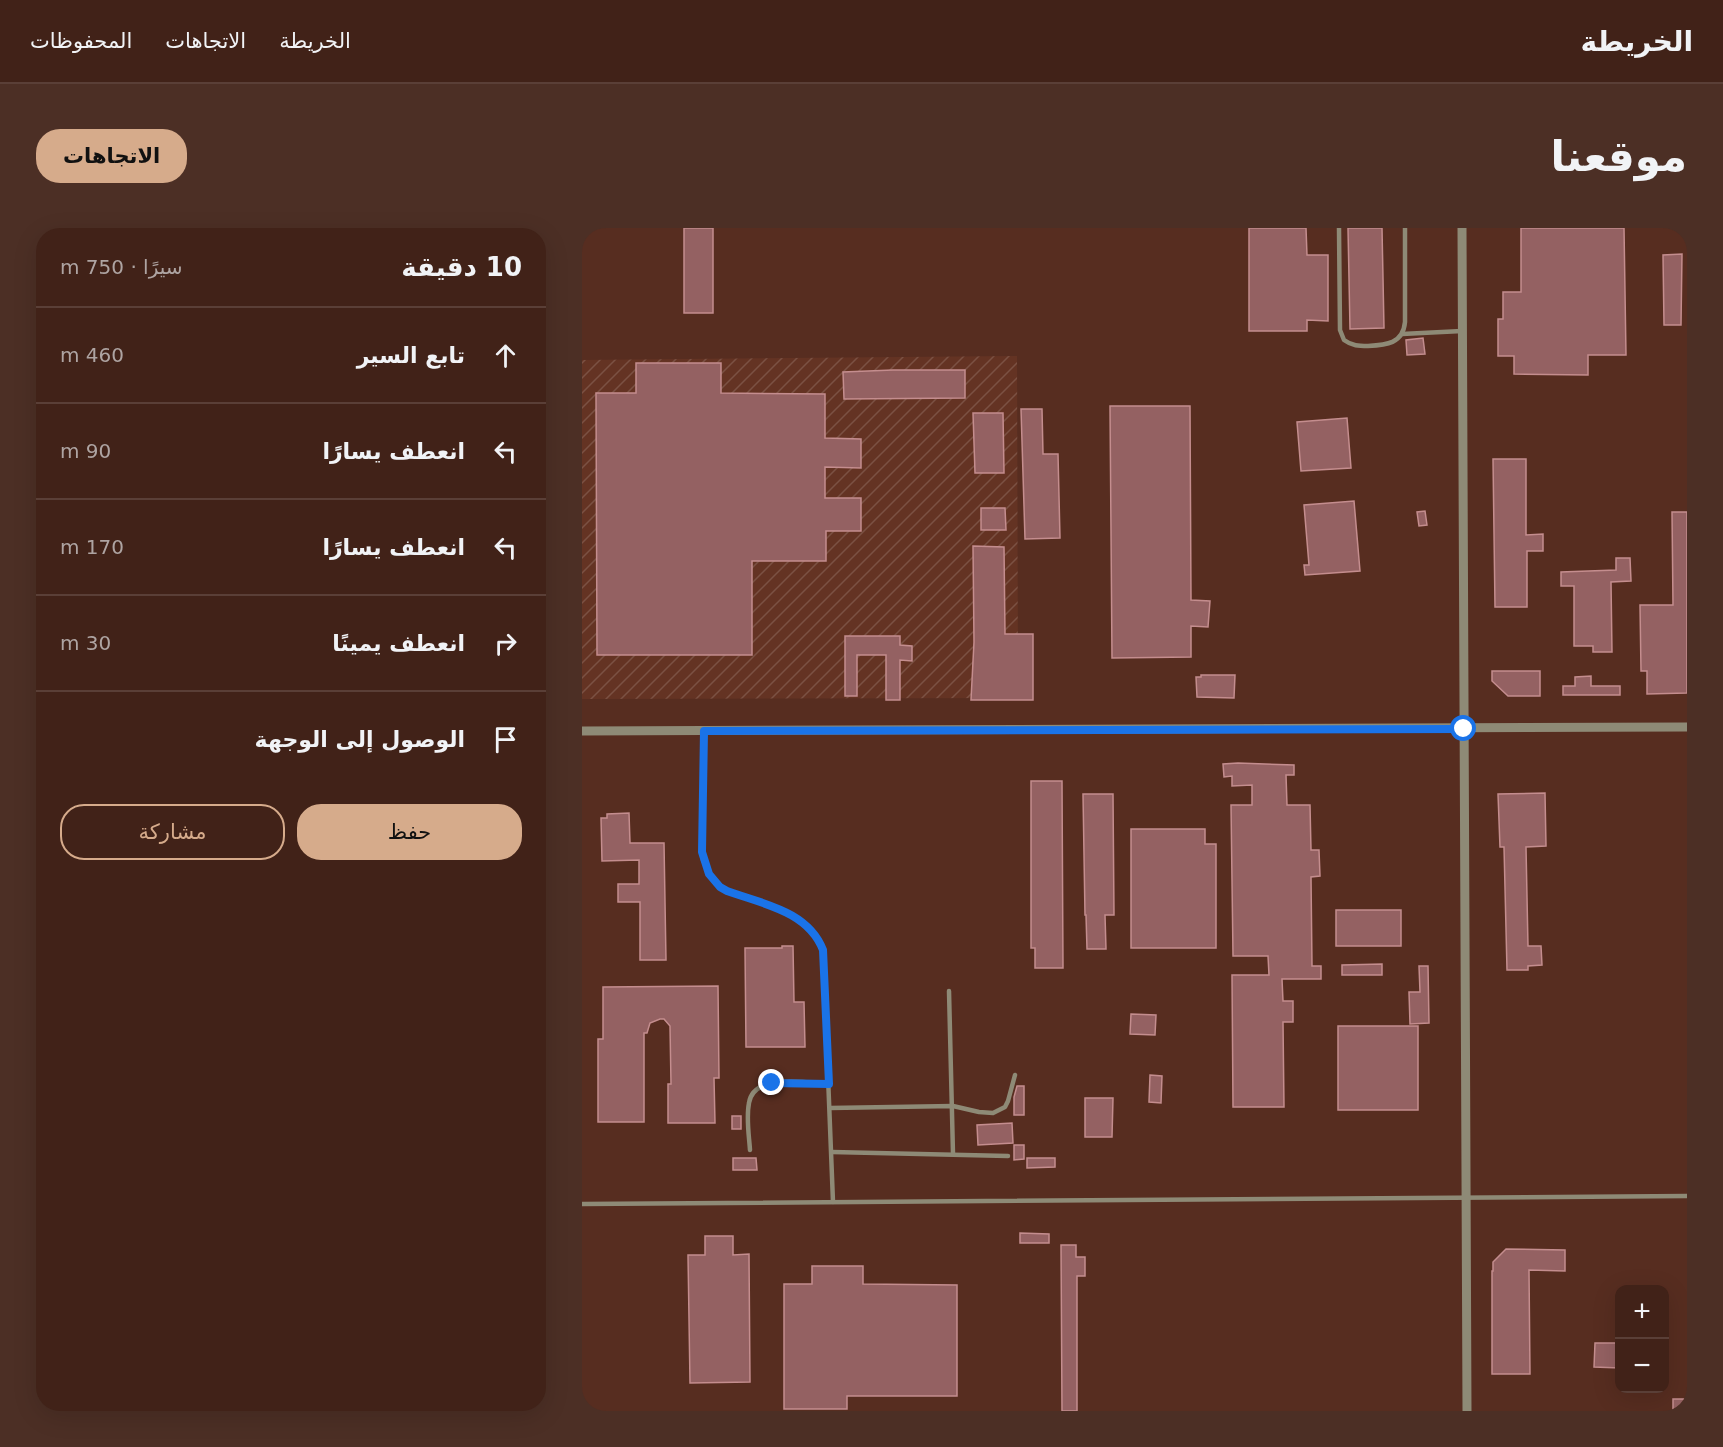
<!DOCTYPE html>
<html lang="ar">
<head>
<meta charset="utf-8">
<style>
  :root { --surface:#412218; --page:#4c2f25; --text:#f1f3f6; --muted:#aea4a2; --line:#5a3f37; --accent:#d6ab8b }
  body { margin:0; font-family:"DejaVu Sans",Cairo,sans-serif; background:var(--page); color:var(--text); direction:rtl }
  .controls { position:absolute; right:18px; bottom:18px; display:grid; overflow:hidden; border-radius:12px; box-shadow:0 6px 24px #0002 }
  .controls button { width:54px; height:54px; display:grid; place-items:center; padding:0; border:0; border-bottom:2px solid var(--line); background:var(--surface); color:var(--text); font:30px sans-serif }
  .stop { position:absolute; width:18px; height:18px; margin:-14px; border:4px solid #1a73e8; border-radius:50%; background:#fff }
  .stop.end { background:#1a73e8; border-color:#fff; box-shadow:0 2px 6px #0008 }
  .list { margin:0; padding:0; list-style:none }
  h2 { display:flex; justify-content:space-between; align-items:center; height:78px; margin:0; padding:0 24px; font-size:26px }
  h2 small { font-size:20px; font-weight:400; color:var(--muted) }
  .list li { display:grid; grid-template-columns:39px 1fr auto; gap:18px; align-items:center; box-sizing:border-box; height:96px; padding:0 24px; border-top:2px solid var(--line) }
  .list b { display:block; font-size:22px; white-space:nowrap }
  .list em { font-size:20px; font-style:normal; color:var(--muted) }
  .actions { display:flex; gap:12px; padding:18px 24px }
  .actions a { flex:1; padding:14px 0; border:2px solid var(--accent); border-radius:24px; text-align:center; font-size:21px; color:var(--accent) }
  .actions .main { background:var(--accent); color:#111 }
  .icon { flex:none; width:33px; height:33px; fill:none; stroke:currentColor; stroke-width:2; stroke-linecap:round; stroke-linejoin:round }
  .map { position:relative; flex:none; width:1105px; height:1183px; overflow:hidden; direction:ltr; border-radius:24px }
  header { display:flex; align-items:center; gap:36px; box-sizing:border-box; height:84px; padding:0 30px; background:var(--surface); border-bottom:2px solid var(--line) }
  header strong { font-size:28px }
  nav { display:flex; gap:33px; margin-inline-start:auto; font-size:21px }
  .intro { display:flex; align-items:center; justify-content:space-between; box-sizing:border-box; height:144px; padding:0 36px }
  h1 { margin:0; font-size:42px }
  .button { padding:15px 27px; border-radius:24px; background:var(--accent); color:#111; font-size:21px; font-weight:700 }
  main { display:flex; gap:36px; padding:0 36px }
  aside { flex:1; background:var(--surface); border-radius:24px; box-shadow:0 6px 24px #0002 }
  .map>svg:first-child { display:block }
  .industrial { fill:url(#industrial-furrows) }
  .building { fill:#946162; stroke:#c48d8e; stroke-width:1.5 }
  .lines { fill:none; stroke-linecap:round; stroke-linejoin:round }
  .lane { stroke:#8e8a76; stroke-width:4.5 }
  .street { stroke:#8e8a76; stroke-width:9 }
  .route { stroke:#1a73e8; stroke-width:8 }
</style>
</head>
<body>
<header>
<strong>الخريطة</strong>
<nav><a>الخريطة</a><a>الاتجاهات</a><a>المحفوظات</a></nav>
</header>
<div class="intro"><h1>موقعنا</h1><a class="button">الاتجاهات</a></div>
<main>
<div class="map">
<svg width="1105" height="1183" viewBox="0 0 1105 1183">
  <defs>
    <pattern id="industrial-furrows" width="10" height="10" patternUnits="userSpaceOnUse" patternTransform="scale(1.5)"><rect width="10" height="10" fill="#643323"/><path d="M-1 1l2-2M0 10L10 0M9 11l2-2" fill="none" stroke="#7b5143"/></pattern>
  </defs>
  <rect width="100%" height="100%" fill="#572d20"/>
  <path class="industrial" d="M435,128L436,470L0,471V132Z"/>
  <g class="building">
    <rect x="102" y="0" width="29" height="85"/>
    <path d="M667,0H724L725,27H746V93L725,92V103H667Z"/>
    <path d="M766,0H800L802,100L768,101Z"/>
    <path d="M939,0H1042L1044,127H1006V147L932,146V128H916V91H921V64H939Z"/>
    <path d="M1100,26L1099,97H1082L1081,27Z"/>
    <path d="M841,110L843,126L825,127L824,112Z"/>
    <path d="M54,135H139V165L243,166V210L279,211V240L243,239V270H279V303H244V333H170V427H15L14,165H54Z"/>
    <path d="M311,142H383V170L262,171L261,144Z"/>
    <path d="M528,178H608L609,372L628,373L626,399L609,398V429L530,430Z"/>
    <path d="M439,181H460L461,226H476L478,310L443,311Z"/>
    <path d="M391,185H421L422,245H393Z"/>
    <path d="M765,190L769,240L719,243L715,194Z"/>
    <path d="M911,231H944V307L961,306V323H945V379H913Z"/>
    <path d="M772,273L778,343L723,347L722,337H727L722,277Z"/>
    <path d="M399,280H423L424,302H399Z"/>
    <path d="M843,283L845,297L837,298L835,284Z"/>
    <path d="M1090,284H1105V465L1065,466V443H1059L1058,377H1091Z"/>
    <path d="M391,318L422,319L423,406H451V472H389L392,414Z"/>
    <path d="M1034,330H1048L1049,353L1029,354L1030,424H1011V418H992V358H979V344L1034,342Z"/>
    <path d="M263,408H318V417L330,418V433L318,432V472H304V427H275V468H263Z"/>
    <path d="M910,443H958V468H926L910,453Z"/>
    <path d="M619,447H653L652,470L615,469L614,449H619Z"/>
    <path d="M1009,448V458H1038V467H981V458H993V449Z"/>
    <path d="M656,535L712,537V547H704L705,577H728L729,622H737L738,648L729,649L730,738H739V751H700L701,773H711V794H701L702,879H651L650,747H687L686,728H651L649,577H670V557L650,558V548L642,549L641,536Z"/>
    <path d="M449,553H480L481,740H453V720H449Z"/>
    <path d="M963,565L964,618L944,619L946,718H959L960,737L946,738V742H925L922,619H918L916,566Z"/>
    <path d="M501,566H531L532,687H523L524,721H505L504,687H503Z"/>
    <path d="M47,585L48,615H82L84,732H58V674H36V656H57V632L20,633L19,590H25V586Z"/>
    <path d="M549,601H623V616H634V720H549Z"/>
    <rect x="754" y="682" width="65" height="36"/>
    <path d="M200,718H211L212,774H222L223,819H164L163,720H200Z"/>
    <path d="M800,736V747H760V737Z"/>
    <path d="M837,738H846L847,795L828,796L827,764H838Z"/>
    <path d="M136,758L137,850H132L133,895H86V856H89L88,798L82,791H78L68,795L65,805H62V894H16V811H21V759Z"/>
    <path d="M549,786L574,787L573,807L548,806Z"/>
    <rect x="756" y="798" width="80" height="84"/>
    <path d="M568,847L580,848L579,875L567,874Z"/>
    <path d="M435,858H442V887H432V869Z"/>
    <path d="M503,870H531L530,909H503Z"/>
    <rect x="150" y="888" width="9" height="13"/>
    <path d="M430,895L431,915L396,917L395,897Z"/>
    <path d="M432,917H442V931L432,932Z"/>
    <path d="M151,930H174L175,942H151Z"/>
    <path d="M445,930H473V939L445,940Z"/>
    <path d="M438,1005L467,1006V1015H438Z"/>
    <path d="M123,1008H151V1027L167,1026L168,1154L108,1155L106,1027H123Z"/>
    <path d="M479,1017H494V1029H503V1048H495V1183H480Z"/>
    <path d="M924,1021L983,1022V1043L947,1042L948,1146H910V1043H911V1034Z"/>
    <path d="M230,1038H281V1056L375,1057V1168H265V1181H202V1056H230Z"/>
    <path d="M1013,1115H1038V1140L1012,1139Z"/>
    <rect x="1091" y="1171" width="14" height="12"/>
  </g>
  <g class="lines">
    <g class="lane">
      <path d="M757,0L758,102L762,112C770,118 777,118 786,118C804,117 821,116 823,94V0"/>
      <path d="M820,106L880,103"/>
      <path d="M122,503L121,632L132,653L145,663C181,676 226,683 241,722L251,974"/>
      <path d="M367,763L371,926"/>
      <path d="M248,880L371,878L397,884L411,885L423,879L426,873L433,847"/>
      <path d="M168,922C167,907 164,890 167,875C171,845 225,855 247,856"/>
      <path d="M250,924L426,928"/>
      <path d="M0,976L1105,968"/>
    </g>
    <g class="street">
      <path d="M880,0L885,1183"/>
      <path d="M0,503L1105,499"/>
    </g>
  </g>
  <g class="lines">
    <path class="route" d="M190,855L247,856L241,722C226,683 181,676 145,663L138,659L127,646L120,624L122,503L882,501"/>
  </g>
</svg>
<div class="controls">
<button>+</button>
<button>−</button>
</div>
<div class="stop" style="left:882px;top:501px"></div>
<div class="stop end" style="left:190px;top:855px"></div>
</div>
<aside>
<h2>10 دقيقة<small>سيرًا · 750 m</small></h2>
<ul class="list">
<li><svg class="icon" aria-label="ahead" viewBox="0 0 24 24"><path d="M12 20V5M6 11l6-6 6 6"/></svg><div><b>تابع السير</b></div><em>460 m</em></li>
<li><svg class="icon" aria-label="left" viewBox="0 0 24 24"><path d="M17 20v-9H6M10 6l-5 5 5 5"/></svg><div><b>انعطف يسارًا</b></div><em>90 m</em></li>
<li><svg class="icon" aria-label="left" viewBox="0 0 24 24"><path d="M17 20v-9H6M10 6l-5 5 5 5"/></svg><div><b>انعطف يسارًا</b></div><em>170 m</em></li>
<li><svg class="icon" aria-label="right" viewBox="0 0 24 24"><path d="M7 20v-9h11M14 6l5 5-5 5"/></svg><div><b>انعطف يمينًا</b></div><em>30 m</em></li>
<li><svg class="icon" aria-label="arrive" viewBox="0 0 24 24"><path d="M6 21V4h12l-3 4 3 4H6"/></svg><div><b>الوصول إلى الوجهة</b></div></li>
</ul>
<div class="actions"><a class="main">حفظ</a><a>مشاركة</a></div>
</aside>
</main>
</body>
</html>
